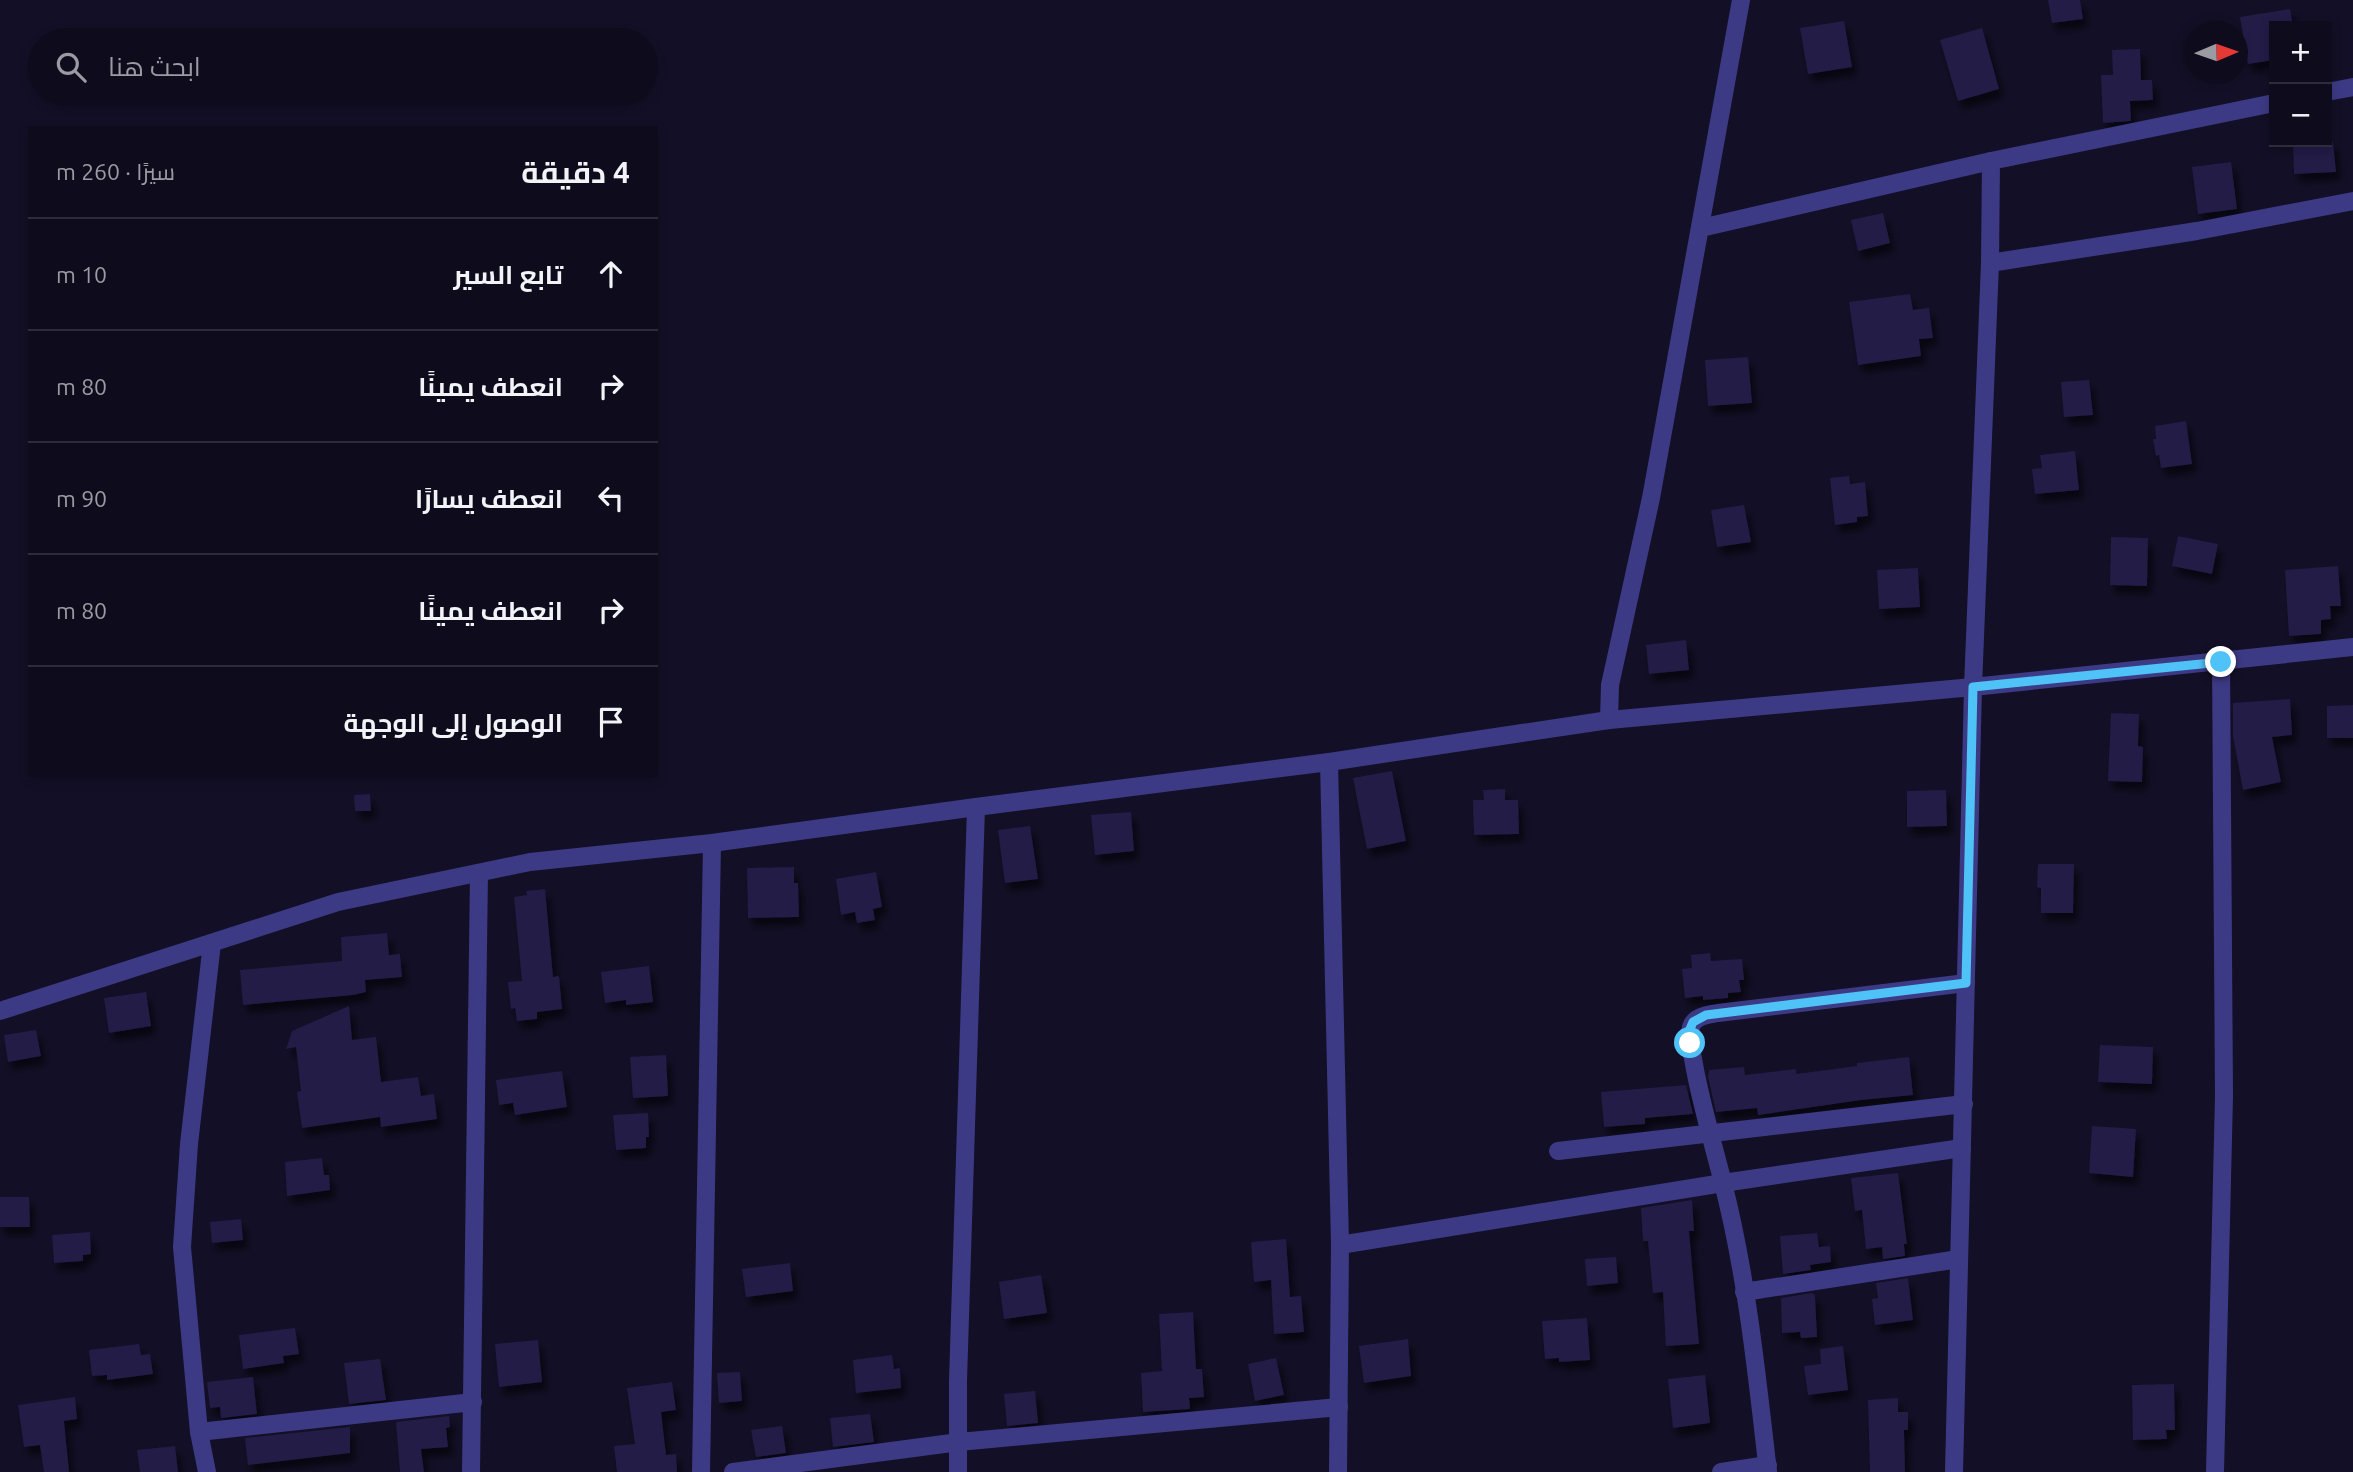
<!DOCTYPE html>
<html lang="ar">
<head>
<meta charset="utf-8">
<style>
  :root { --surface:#0e0b1c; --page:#171425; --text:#f1f3f6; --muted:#9b9ba3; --line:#2e2b3b }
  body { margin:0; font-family:Ubuntu,Cairo,sans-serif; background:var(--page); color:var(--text); direction:rtl }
  .controls { position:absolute; right:21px; top:21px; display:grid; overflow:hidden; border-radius:0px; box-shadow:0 4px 10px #0003 }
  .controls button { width:63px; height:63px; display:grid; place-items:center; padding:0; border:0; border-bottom:2px solid var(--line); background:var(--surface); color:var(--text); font:35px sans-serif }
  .compass { position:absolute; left:2185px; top:21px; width:63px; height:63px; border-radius:50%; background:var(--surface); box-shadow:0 4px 10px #0003; rotate:88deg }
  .stop { position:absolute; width:21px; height:21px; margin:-16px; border:5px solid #4fc3f7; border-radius:50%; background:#fff }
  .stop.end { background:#4fc3f7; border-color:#fff; box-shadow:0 2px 7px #0008 }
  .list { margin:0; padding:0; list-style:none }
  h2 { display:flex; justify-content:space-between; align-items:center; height:91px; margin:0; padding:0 28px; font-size:30px }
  h2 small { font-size:23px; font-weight:400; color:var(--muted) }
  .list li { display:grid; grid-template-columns:46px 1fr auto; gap:21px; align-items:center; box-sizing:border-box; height:112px; padding:0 28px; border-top:2px solid var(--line) }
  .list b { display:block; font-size:26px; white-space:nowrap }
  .list em { font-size:23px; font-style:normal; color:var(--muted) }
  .icon { flex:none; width:38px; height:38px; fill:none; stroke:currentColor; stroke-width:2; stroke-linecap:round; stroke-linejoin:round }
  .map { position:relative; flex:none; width:2353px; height:1472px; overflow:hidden; direction:ltr }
  .search { position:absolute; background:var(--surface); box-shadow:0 4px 10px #0003; left:28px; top:28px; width:630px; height:77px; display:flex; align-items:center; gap:18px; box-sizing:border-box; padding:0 24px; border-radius:38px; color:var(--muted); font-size:26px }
  .panel { position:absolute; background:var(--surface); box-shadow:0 4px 10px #0003; left:28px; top:126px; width:630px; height:651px; border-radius:0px; direction:rtl }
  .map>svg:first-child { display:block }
  .building { fill:#241b47; filter:url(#shadow) }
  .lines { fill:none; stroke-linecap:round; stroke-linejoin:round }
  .street { stroke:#3d3a85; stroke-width:18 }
  .route { stroke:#4fc3f7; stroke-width:9 }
</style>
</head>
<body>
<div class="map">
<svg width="2353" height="1472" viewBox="0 0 2353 1472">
  <defs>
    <filter id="shadow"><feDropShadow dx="4.5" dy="8" stdDeviation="3.5" flood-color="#0009"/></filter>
  </defs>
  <rect width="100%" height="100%" fill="#130f26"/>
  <g class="building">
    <path d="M2048,0H2080L2083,19L2052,23Z"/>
    <path d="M2290,9L2293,26H2274V60L2248,64L2240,17Z"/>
    <path d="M1844,21L1852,67L1808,74L1800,28Z"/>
    <path d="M1982,28L1999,89L1958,101L1940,40Z"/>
    <path d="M2140,49L2141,80H2152L2153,100L2130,101L2131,121L2103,123L2101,75H2113L2112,50Z"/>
    <path d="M2293,142H2333L2336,172L2294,174Z"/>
    <path d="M2231,162L2237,209L2198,214L2192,167Z"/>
    <path d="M1883,213L1890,243L1858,251L1851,220Z"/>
    <path d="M1910,294L1913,310L1929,308L1933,338L1919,339L1921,356L1858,365L1849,302Z"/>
    <path d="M1748,357L1752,403L1708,406L1705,360Z"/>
    <path d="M2089,380L2093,415L2064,417L2061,382Z"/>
    <path d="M2186,421L2192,464L2161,468L2159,455L2156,456L2153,439H2156L2155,426Z"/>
    <path d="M2075,451L2079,490L2035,494L2032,469L2042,468L2040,455Z"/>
    <path d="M1849,476L1850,484L1865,482L1868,516L1857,517V522L1835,525L1830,478Z"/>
    <path d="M1744,505L1751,542L1717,547L1711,510Z"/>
    <path d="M2178,536L2218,544L2212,574L2172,566Z"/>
    <path d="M2111,537L2148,538L2147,586L2110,585Z"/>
    <path d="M2338,566L2341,606H2330L2331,619L2321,620V634L2289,636L2285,570Z"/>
    <path d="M1918,568L1920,607L1879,609L1877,570Z"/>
    <path d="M1686,640L1689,670L1649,674L1646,645Z"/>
    <path d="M2290,699L2292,735L2272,737L2281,782L2243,790L2233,736V703Z"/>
    <path d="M2353,705V738H2327V706Z"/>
    <path d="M2111,713L2139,714L2138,746L2143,747L2142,782L2108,781Z"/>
    <path d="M1392,771L1406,841L1367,849L1353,778Z"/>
    <path d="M1505,789V800H1518L1519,834L1474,835L1473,800H1484L1483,790Z"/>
    <path d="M1946,790L1947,826L1907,827V791Z"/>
    <path d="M370,794L371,811H355L354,795Z"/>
    <path d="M1131,812L1134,851L1095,855L1091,815Z"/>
    <path d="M1030,826L1038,879L1005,883L998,830Z"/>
    <path d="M2038,864H2074L2073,913H2041V888L2037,887Z"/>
    <path d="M794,867V883H798L799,917L748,918L747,868Z"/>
    <path d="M876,872L882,907L873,909L875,920L857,923L855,912L841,915L836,879Z"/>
    <path d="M545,889L553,977L559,976L562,1009L537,1012V1019L517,1021L515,1008L511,1009L508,982L522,981L514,897L527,895L526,891Z"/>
    <path d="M387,933L389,955L400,954L402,977L365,980L366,992L353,995L243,1005L240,970L342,961L341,937Z"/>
    <path d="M1710,953L1711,961L1742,959L1744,980H1739L1741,992L1728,993V998L1703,1000V996L1685,998L1682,969L1692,968L1691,955Z"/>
    <path d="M649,966L653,1002L626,1005V1000L605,1003L601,972Z"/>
    <path d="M146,992L151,1026L109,1033L104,998Z"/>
    <path d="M349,1006L352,1040L376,1037L381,1082L418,1077L421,1096L434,1094L437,1119L381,1127L380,1117L302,1128L297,1092L301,1091L296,1047L286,1049L292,1031Z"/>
    <path d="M36,1030L41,1056L8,1062L4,1035Z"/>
    <path d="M2100,1045L2153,1047L2152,1084L2098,1082Z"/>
    <path d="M666,1055L668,1096L633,1098L630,1057Z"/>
    <path d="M1909,1057L1913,1095L1861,1100L1758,1115L1757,1108L1716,1112L1708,1077L1709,1070L1744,1067L1745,1075L1796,1069V1074L1857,1066V1063Z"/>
    <path d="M562,1071L567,1107L515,1115L513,1103L499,1105L496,1080Z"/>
    <path d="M1686,1085L1693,1114L1645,1118V1124L1604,1127L1601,1092Z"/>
    <path d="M648,1113L649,1137H646V1148L616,1150L613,1115Z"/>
    <path d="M2092,1126L2136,1129L2133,1177L2089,1173Z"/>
    <path d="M322,1158L324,1175H329L330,1190L287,1196L285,1162Z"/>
    <path d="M1898,1173L1907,1244H1904L1905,1256L1883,1259L1882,1247L1866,1249L1862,1210L1855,1211L1851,1178Z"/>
    <path d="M0,1197H29L30,1227H0Z"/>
    <path d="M1692,1200L1694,1231H1689L1699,1344L1666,1346L1663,1292L1653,1293L1648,1241H1643L1641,1208Z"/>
    <path d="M241,1219L243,1240L212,1243L210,1222Z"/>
    <path d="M90,1232L91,1254L83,1255V1261L54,1263L52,1235Z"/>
    <path d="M1817,1233L1819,1247L1830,1246L1831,1262L1810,1265L1811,1270L1783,1274L1780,1236Z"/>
    <path d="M1286,1239L1290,1297L1301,1296L1304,1332L1274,1334L1271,1280L1254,1282L1251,1242Z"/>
    <path d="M1616,1257L1618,1283L1587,1286L1585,1259Z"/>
    <path d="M790,1263L793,1291L746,1297L742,1269Z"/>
    <path d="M1041,1275L1047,1313L1004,1319L999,1282Z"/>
    <path d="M1908,1278L1913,1320L1875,1325L1872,1299L1878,1298L1876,1283Z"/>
    <path d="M1812,1293L1815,1295L1817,1337L1801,1338L1800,1332L1782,1333L1781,1298Z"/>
    <path d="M1193,1312L1196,1369H1202L1204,1397L1189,1398L1190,1409L1143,1412L1141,1373L1162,1371L1159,1314Z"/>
    <path d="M1587,1318L1590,1360L1559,1362V1358L1545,1359L1542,1321Z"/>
    <path d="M295,1328L299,1354L283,1356L284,1363L243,1369L239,1335Z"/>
    <path d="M1408,1339L1411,1376L1364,1383L1359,1346Z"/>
    <path d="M538,1340L542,1382L499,1387L495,1344Z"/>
    <path d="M139,1344L141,1355L150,1354L153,1374L107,1380V1375L92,1376L89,1350Z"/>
    <path d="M1843,1346L1848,1390L1808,1395L1804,1366L1821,1364L1820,1349Z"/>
    <path d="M892,1355L894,1369L900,1368L901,1388L856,1393L853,1360Z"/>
    <path d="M1276,1358L1284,1395L1255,1401L1248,1364Z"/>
    <path d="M380,1359L386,1400L349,1404L344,1363Z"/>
    <path d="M740,1372L742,1401L719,1403L717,1373Z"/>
    <path d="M1705,1375L1710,1423L1673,1428L1668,1379Z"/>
    <path d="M253,1377L257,1414L221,1418L220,1407L210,1408L207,1382Z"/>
    <path d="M672,1382L676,1410L661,1412L666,1455L676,1454L677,1472H617L614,1446L635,1444L627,1388Z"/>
    <path d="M2174,1384L2175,1430H2166L2167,1439L2133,1440L2132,1385Z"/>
    <path d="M1035,1391L1038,1423L1007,1426L1004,1394Z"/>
    <path d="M75,1397L77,1419L64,1421L69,1472H44L40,1445L24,1447L18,1405Z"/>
    <path d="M1898,1398V1412H1908V1430H1904L1905,1472H1870L1868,1400Z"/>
    <path d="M870,1414L874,1442L833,1447L830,1418Z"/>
    <path d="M449,1416L450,1427L446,1428L448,1447L421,1449L424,1472H400L396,1422Z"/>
    <path d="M782,1426L786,1453L756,1457L751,1430Z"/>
    <path d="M350,1427V1453L248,1465L245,1438Z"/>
    <path d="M175,1446L178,1472H140L137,1450Z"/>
  </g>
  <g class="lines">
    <g class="street">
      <path d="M2327,92L2353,87"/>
      <path d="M1701,228L1991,161L2274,103"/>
      <path d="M1990,263L2197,231L2353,201"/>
      <path d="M1609,720L1610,685L1651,498L1741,0"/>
      <path d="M1329,762L1340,1245L1338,1472"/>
      <path d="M0,1011L338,902L530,862L712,843L976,807L1329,762L1609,720L1973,687L2353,647"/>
      <path d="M1558,1151L1964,1104"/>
      <path d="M1340,1245L1723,1183L1962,1148"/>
      <path d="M1744,1292L1959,1259"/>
      <path d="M199,1432L473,1402"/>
      <path d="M207,1472L199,1432L182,1247L189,1144L212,943"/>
      <path d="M471,1472L479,873"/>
      <path d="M701,1472L712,843"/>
      <path d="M733,1472L959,1442L1339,1407"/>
      <path d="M958,1472V1381L976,807"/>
      <path d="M1721,1472L1768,1465"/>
      <path d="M1768,1472C1757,1376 1747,1277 1723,1183C1713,1143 1701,1104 1694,1064C1692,1052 1688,1039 1691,1027C1694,1016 1708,1015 1718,1013L1966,983"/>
      <path d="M1954,1472L1973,687L1990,263L1991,161"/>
      <path d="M2215,1472L2224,1096L2221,662"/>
    </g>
  </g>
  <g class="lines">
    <path class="route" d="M1690,1043V1029L1693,1022L1706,1015L1966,983L1973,687L2221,662"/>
  </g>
</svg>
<div class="controls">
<button>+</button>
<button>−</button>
</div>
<svg class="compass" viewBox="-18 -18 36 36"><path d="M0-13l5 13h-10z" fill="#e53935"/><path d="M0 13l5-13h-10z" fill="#9b9ba3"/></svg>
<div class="stop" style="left:1690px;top:1043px"></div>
<div class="stop end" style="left:2221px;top:662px"></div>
<div class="search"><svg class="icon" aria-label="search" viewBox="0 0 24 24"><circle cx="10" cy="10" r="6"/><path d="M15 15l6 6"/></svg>ابحث هنا</div>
<section class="panel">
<h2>4 دقيقة<small>سيرًا · 260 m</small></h2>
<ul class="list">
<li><svg class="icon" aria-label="ahead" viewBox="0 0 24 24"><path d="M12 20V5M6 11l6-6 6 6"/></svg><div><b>تابع السير</b></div><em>10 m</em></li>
<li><svg class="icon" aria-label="right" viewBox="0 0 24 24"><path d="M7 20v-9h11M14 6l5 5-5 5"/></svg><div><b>انعطف يمينًا</b></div><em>80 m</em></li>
<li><svg class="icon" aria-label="left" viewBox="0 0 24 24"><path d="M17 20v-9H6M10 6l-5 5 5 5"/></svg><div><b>انعطف يسارًا</b></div><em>90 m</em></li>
<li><svg class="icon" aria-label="right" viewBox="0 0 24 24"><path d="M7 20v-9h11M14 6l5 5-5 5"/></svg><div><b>انعطف يمينًا</b></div><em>80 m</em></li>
<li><svg class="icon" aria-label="arrive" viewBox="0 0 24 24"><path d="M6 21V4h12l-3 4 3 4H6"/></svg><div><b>الوصول إلى الوجهة</b></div></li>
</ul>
</section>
</div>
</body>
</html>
